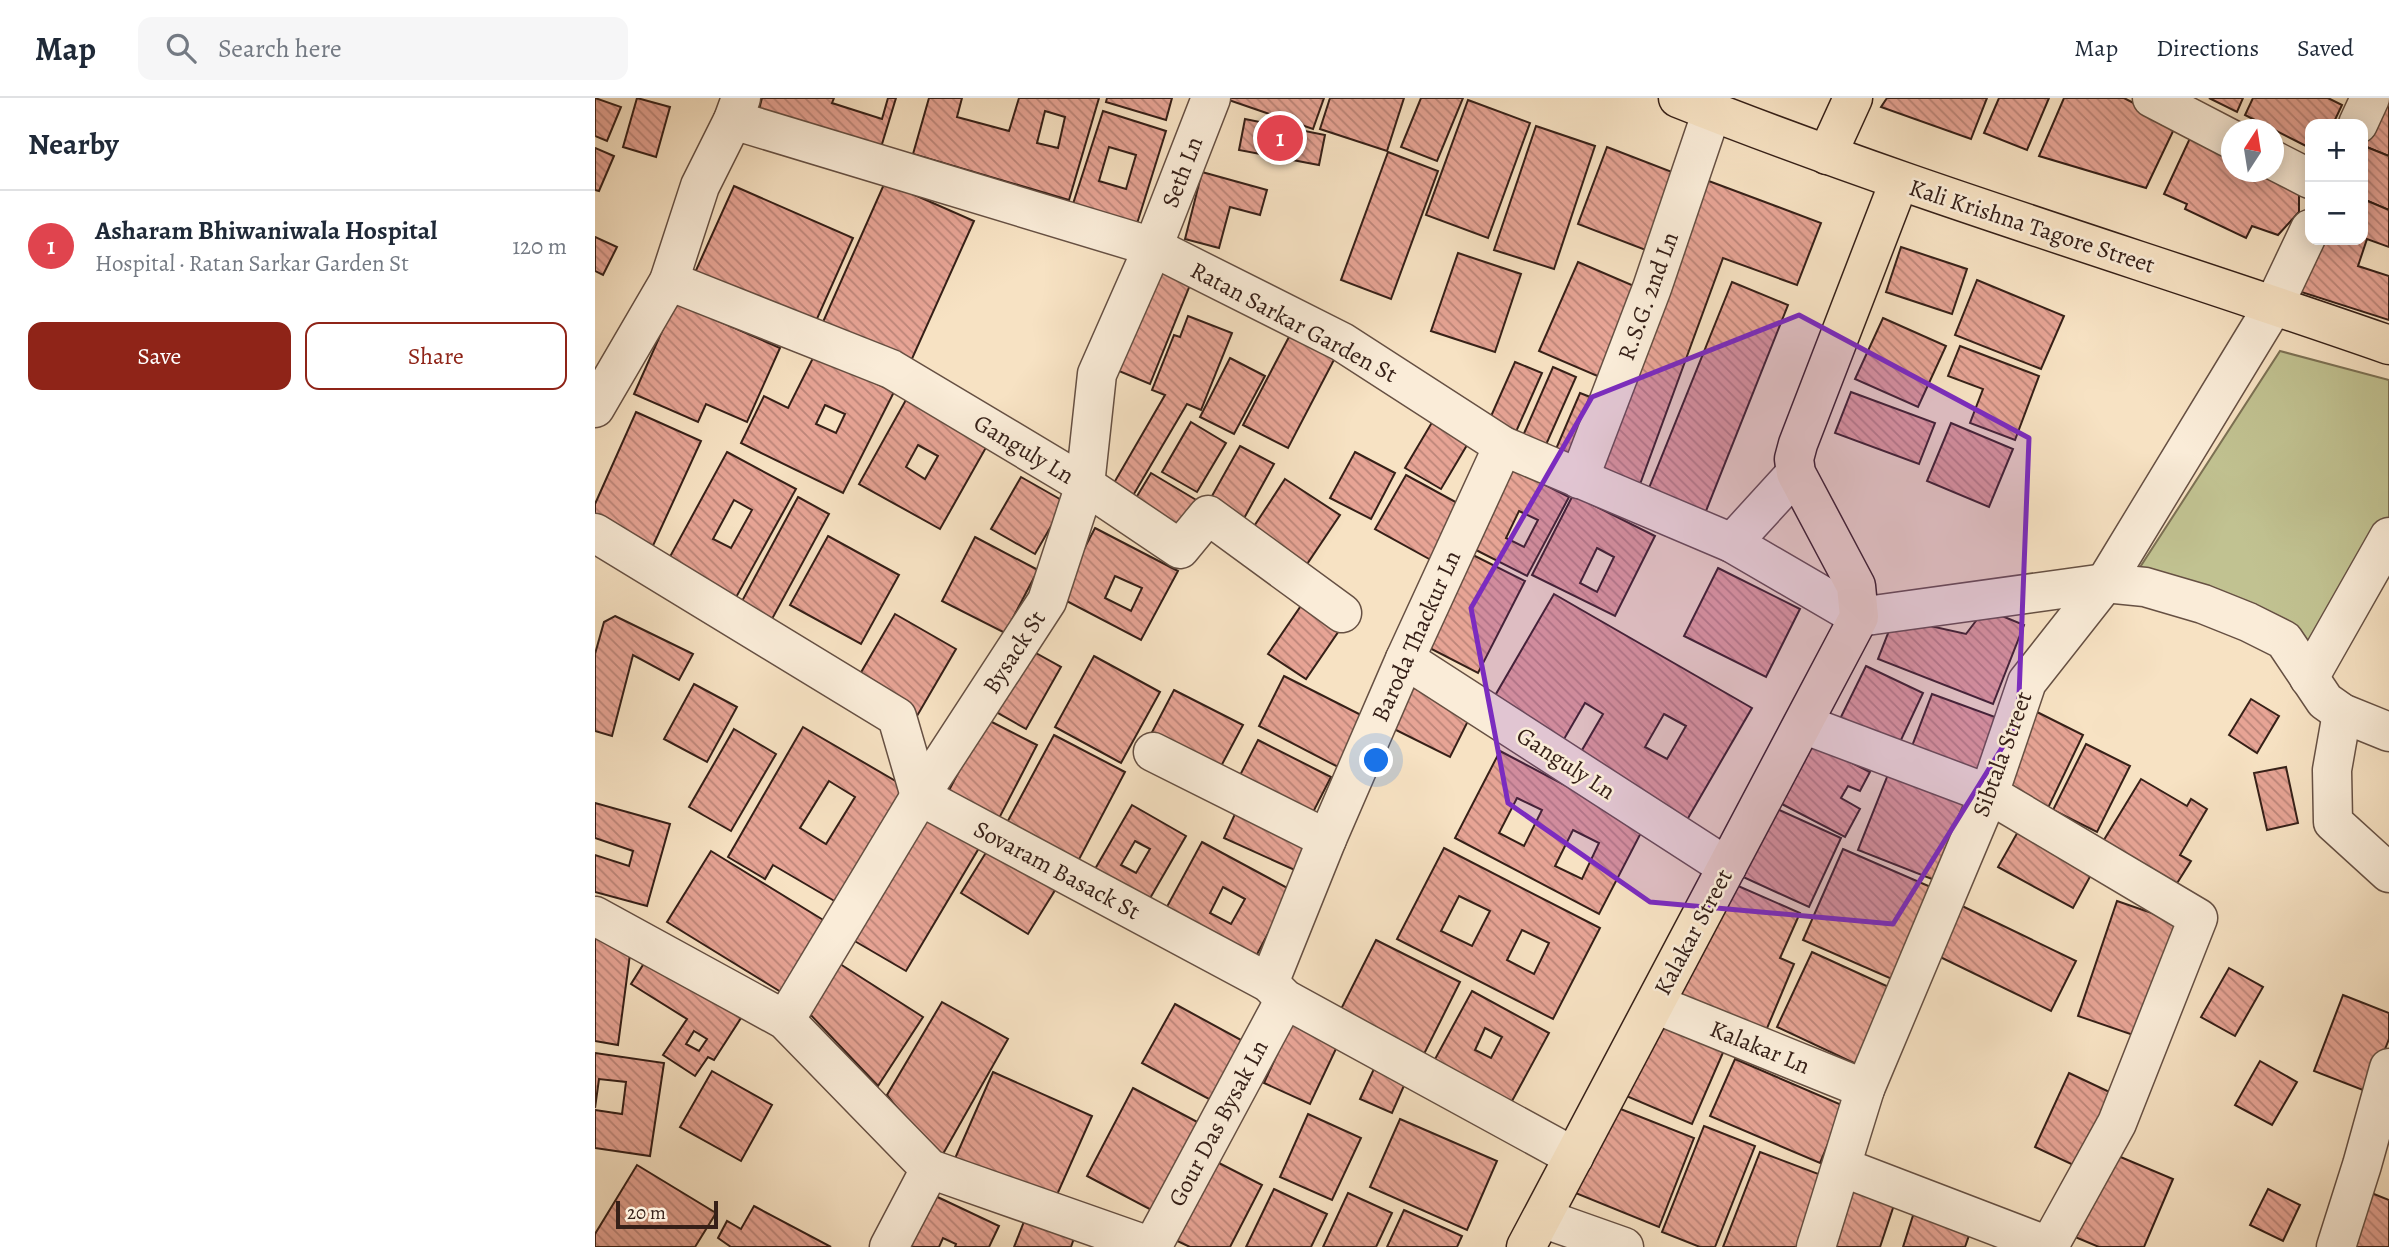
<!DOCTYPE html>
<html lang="en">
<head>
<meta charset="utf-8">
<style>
  :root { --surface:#fff; --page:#f6f6f7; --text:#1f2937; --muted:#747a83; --line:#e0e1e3; --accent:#8f2418 }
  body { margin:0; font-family:Alegreya,serif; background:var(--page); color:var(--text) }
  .controls { position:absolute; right:21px; top:21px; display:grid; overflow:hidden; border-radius:14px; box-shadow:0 4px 18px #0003 }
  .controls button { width:63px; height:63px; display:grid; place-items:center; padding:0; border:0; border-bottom:2px solid var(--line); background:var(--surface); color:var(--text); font:35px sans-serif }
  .compass { position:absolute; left:1626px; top:21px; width:63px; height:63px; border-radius:50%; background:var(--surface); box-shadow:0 4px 18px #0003; rotate:12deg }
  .scale { position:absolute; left:21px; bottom:18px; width:102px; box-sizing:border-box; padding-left:7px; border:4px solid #362018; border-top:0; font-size:19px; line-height:24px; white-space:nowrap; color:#362018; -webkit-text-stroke:5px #faecd8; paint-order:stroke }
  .you { position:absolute; left:782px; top:663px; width:24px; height:24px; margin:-18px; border:5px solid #fff; border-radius:50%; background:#1a73e8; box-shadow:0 0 0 10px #1a73e833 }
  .badge { display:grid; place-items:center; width:46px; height:46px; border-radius:50%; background:var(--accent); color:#fff; font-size:23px; font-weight:700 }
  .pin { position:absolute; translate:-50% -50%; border:4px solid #fff; box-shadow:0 2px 7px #0006 }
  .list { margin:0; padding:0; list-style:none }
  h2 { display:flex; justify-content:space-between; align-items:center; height:91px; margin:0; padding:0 28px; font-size:30px }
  h2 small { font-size:23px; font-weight:400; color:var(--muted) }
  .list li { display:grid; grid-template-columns:46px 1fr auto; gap:21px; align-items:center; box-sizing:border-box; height:112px; padding:0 28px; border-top:2px solid var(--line) }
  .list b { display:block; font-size:26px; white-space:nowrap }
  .list p { margin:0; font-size:23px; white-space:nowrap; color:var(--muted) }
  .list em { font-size:23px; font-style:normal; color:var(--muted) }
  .actions { display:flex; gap:14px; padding:21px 28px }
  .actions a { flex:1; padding:16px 0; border:2px solid var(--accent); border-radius:14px; text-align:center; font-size:24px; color:var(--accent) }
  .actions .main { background:var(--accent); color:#fff }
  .icon { flex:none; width:38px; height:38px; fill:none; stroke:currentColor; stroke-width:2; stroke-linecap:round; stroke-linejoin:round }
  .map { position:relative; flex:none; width:1794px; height:1149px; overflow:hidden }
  header { display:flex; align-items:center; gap:42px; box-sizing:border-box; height:98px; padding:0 35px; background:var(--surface); border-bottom:2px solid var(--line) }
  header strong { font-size:33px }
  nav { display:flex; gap:38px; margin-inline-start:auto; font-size:24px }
  .search { width:490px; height:63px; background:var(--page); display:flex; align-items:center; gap:18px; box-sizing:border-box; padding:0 24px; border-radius:14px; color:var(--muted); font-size:26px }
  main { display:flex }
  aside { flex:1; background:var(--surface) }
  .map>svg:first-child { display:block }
  .park { fill:#c1c291; stroke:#7c7154; stroke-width:2 }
  .building { fill:url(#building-back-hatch); stroke:#362018; stroke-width:2; fill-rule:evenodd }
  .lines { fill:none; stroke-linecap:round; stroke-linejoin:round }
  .minor-casing { stroke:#665043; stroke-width:41 }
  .major-casing { stroke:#362018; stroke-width:41 }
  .minor { stroke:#faecd8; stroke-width:38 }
  .major { stroke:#f7e2c3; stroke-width:38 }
  .marked { fill:#7b2cbf; fill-opacity:0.2; stroke:#7b2cbf; stroke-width:5; stroke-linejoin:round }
  .labels { text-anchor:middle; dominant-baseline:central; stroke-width:5; stroke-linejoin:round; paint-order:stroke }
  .street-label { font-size:24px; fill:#362018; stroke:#faecd8 }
</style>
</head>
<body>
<header>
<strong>Map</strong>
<div class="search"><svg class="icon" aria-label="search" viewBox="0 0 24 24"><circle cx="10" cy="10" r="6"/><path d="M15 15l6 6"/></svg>Search here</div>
<nav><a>Map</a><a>Directions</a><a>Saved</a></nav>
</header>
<main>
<aside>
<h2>Nearby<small></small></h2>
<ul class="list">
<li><span class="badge" style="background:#e0444e">1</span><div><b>Asharam Bhiwaniwala Hospital</b><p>Hospital · Ratan Sarkar Garden St</p></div><em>120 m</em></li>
</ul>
<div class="actions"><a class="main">Save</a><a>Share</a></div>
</aside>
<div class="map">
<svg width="1794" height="1149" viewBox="0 0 1794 1149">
  <defs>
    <pattern id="building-back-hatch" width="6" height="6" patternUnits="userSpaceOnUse" patternTransform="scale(1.75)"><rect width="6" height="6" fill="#e7a495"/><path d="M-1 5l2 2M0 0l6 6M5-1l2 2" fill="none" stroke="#bc8579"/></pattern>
  </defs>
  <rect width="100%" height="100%" fill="#f7e2c3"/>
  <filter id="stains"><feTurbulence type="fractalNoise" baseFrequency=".00286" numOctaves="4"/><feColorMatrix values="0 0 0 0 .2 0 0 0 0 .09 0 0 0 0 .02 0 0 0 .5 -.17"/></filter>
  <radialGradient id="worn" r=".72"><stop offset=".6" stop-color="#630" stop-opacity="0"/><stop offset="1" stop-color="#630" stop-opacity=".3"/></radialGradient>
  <path class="park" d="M1685,253L1794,282V463L1722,584L1540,477Z"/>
  <g class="building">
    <path d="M0,0L26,9L12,43L0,38Z"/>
    <path d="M42,0L75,9L61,59L28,49Z"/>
    <path d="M167,0H239L237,5L287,21L293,0H301L284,56L162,19Z"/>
    <path d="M334,0H367L362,19L414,33L424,0H504L474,102L318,56ZM450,13L470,19L463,50L442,45Z"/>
    <path d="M512,0H577L571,22L511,4Z"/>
    <path d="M628,0H729L718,31Z"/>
    <path d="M735,0H809L792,53L725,31Z"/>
    <path d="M826,0H868L842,63L806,49Z"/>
    <path d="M1292,0H1392L1376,41L1286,9Z"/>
    <path d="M1404,0H1454L1432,52L1389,35Z"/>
    <path d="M1469,0H1529L1581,27L1551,90L1444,58Z"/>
    <path d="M1614,0H1648L1642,14Z"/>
    <path d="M1658,0H1733L1747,7L1738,26H1715V50L1650,17Z"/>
    <path d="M1789,0H1794V58L1769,48Z"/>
    <path d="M873,2L935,25L893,140L831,117Z"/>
    <path d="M508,13L571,33L540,132L476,112ZM514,49L541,57L531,91L504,83Z"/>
    <path d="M650,21L730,37L724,67L644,52Z"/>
    <path d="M941,28L1000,48L959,171L899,152Z"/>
    <path d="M1596,38L1636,57V74H1672L1704,88V114L1683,137L1657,128L1651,140L1590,111L1592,106L1569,96Z"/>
    <path d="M1769,48L1794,58V112L1768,101Z"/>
    <path d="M1012,49L1090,79L1061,156L983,126Z"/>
    <path d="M0,50L19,58L4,93L0,92Z"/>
    <path d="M793,54L843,73L796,201L746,182Z"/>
    <path d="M607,74L672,92L665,117L635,109L624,150L590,141Z"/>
    <path d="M1103,79L1226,125L1202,187L1128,160L1044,389L995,372Z"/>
    <path d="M290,84L379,123L316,263L228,224Z"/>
    <path d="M139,88L258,140L217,232L98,179Z"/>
    <path d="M1768,101L1794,112V149L1772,141L1763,168L1794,178V222L1700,192L1724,142H1768Z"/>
    <path d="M0,139L22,149L8,177L0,173Z"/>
    <path d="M1306,149L1372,171L1357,216L1291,194Z"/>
    <path d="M863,155L926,176L900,254L836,233Z"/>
    <path d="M983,164L1053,194L1014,283L944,253Z"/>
    <path d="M555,165L597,182L555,286L512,268Z"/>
    <path d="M1382,182L1469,218L1446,271L1360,237Z"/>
    <path d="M1137,184L1193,207L1107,423L1050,400Z"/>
    <path d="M80,204L185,250L152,324L111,306L103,324L39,296Z"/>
    <path d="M593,218L637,235L606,312L592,306L536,401L516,390L570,297L557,292L579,237L585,239Z"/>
    <path d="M1288,220L1351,248L1323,309L1260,281Z"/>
    <path d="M696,235L741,258L693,350L648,327Z"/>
    <path d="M1365,248L1444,278L1420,342L1375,325L1388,291L1353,278Z"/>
    <path d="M220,256L299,294L248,395L146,345L169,298L193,310ZM230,307L250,316L241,335L221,326Z"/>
    <path d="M635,260L670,278L639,336L605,319Z"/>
    <path d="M920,264L947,275L920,336L893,325Z"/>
    <path d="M958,269L981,279L950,349L927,340Z"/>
    <path d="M1256,294L1340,325L1324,366L1240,335Z"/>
    <path d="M985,295L1011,305L985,368L958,358Z"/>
    <path d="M312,300L393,346L345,431L264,386ZM323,347L343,358L330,381L311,369Z"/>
    <path d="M41,314L106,343L56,452L0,427V406Z"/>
    <path d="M839,321L875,342L846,391L810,370Z"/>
    <path d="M596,324L631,345L602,394L567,374Z"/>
    <path d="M1356,325L1418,351L1394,409L1332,383Z"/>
    <path d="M645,348L679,366L647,424L613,405Z"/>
    <path d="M132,354L201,391L139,503L71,466ZM139,402L157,412L136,450L118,441Z"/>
    <path d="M760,354L800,375L776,421L735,400Z"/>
    <path d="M917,370L974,399L932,478L875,449ZM924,413L943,422L929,449L911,440Z"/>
    <path d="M556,375L608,406L586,444L533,413Z"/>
    <path d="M811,377L875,412L845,467L780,431Z"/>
    <path d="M426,379L470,404L440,456L396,431Z"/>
    <path d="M690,381L745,417L706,475L652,439Z"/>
    <path d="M978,397L1060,438L1020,518L937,477ZM1002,450L1019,459L1002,494L985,485Z"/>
    <path d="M203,399L234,416L177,521L146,505Z"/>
    <path d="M500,430L583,473L546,542L464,499ZM520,478L547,490L536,513L510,500Z"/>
    <path d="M233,438L304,477L266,546L195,507Z"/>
    <path d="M380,439L443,472L410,535L347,503Z"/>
    <path d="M870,453L930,483L883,575L823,544Z"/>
    <path d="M1123,470L1205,511L1171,579L1089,538Z"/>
    <path d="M959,496L1157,610L1092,722L983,659L1008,616L990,605L965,648L894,608ZM1069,616L1091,628L1072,661L1050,649Z"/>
    <path d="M712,499L750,524L711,581L673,556Z"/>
    <path d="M1390,511L1429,527L1398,606L1283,561L1299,520L1371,536Z"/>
    <path d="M300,516L361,551L322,618L261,583Z"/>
    <path d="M20,518L98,556L84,582L38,557L17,638L0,633V556L9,524Z"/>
    <path d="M430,549L466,569L431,631L396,611Z"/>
    <path d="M499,558L565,594L526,665L460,629Z"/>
    <path d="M1271,568L1328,595L1299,657L1241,629Z"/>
    <path d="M689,578L770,619L745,670L664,628Z"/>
    <path d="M99,586L142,609L112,664L69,641Z"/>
    <path d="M811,586L876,617L855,659L791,627Z"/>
    <path d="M579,592L648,627L624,672L555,638Z"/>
    <path d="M1337,596L1411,623L1388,684L1314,656Z"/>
    <path d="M1656,601L1684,618L1662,655L1634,637Z"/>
    <path d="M1438,612L1488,637L1453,710L1402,686Z"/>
    <path d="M391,621L442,647L400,728L349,702Z"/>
    <path d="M208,629L316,692L248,808L178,767L170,781L133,759ZM234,683L260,699L231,746L205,730Z"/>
    <path d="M139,631L181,656L136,733L94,709Z"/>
    <path d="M1220,635L1241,657L1275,674L1265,693L1253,688L1246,700L1265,711L1250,739L1183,704Z"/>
    <path d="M459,637L530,674L480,769L408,732Z"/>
    <path d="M663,642L736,679L712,726L639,689Z"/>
    <path d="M1491,646L1535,668L1502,734L1458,712Z"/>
    <path d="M905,653L1049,729L1004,816L860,740ZM922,700L947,712L929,748L904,735ZM978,732L1004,745L987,781L960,768Z"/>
    <path d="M1298,664L1381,696L1347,785L1263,752Z"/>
    <path d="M1691,669L1703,725L1672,732L1659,675Z"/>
    <path d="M1546,681L1592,708L1596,701L1612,711L1585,757L1596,763L1574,798L1501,755Z"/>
    <path d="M0,705L75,726L52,808L0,794V757L34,768L38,753L0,740Z"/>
    <path d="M645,705L720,740L704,774L629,740Z"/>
    <path d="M537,707L591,738L550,809L496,778ZM540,743L555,751L541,775L526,767Z"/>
    <path d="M1178,709L1246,740L1214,809L1146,778Z"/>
    <path d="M324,715L384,750L311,873L251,838Z"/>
    <path d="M1429,723L1503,764L1478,810L1403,769Z"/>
    <path d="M607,744L696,792L658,864L568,816ZM628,789L650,801L636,826L615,815Z"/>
    <path d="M395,748L462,789L433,836L366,795Z"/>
    <path d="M849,750L1005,830L958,921L802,841ZM864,798L895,813L877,848L846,833ZM927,832L954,845L939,876L912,862Z"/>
    <path d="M1248,751L1345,793L1306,885L1208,842Z"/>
    <path d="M116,753L238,828L194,899L72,824Z"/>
    <path d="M1134,784L1205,815L1185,860L1199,866L1170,935L1085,898Z"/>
    <path d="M1522,803L1583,824L1544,939L1483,918Z"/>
    <path d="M1365,807L1481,863L1456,913L1341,857Z"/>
    <path d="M0,836L37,841L23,947L0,943Z"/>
    <path d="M781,842L865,884L825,964L741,921Z"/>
    <path d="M1217,854L1296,890L1261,966L1182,929Z"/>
    <path d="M53,859L146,920L119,962L113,959L100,978L68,957L92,921L36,886ZM99,933L112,941L104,953L91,946Z"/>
    <path d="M242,864L328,919L283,988L212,913Z"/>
    <path d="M1634,870L1668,889L1640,938L1606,919Z"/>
    <path d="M877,893L954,935L910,1016L833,974ZM890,930L907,939L896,960L880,952Z"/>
    <path d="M1748,897L1794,915V941L1773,994L1719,973Z"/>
    <path d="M347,904L413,941L344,1063L292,997Z"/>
    <path d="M580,906L657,948L625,1007L547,965Z"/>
    <path d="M700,917L747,938L715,1006L669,985Z"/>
    <path d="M1055,917L1130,950L1097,1026L1022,994Z"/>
    <path d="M0,955L69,965L55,1058L0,1050V1012L27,1016L31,984L4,981L0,1010Z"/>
    <path d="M784,960L815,974L797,1015L765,1001Z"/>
    <path d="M1140,961L1249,1008L1225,1065L1115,1018Z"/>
    <path d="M1665,963L1702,984L1677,1027L1640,1007Z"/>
    <path d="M117,973L177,1007L146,1063L85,1029Z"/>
    <path d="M398,974L497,1018L457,1108L358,1065Z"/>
    <path d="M1474,975L1523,998L1489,1072L1440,1049Z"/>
    <path d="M538,990L608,1027L562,1115L492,1078Z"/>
    <path d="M1013,1006L1099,1040L1064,1129L978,1094Z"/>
    <path d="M713,1016L766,1040L737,1102L685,1079Z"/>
    <path d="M805,1021L902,1063L872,1132L775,1089Z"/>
    <path d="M1109,1028L1160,1048L1120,1149H1105L1067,1134Z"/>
    <path d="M1165,1054L1234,1080L1207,1149H1128Z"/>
    <path d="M1516,1055L1578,1081L1549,1149H1504L1480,1139Z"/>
    <path d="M620,1063L667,1087L635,1149H595L578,1141Z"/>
    <path d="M42,1067L121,1115L100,1149H0V1136Z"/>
    <path d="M1250,1085L1301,1101L1285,1149H1229Z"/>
    <path d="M679,1091L732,1116L716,1149H651Z"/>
    <path d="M1673,1091L1705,1107L1688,1143L1655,1127Z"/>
    <path d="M1769,1092L1794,1102V1149H1746Z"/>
    <path d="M334,1095L404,1128L394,1149H360L361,1146L348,1140L344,1149H308Z"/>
    <path d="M753,1095L797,1115L781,1149H728Z"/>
    <path d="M159,1108L236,1149H136L123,1140L132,1123L146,1131Z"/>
    <path d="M1321,1108L1378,1126L1370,1149H1308Z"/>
    <path d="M809,1112L867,1138L862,1149H792Z"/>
    <path d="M430,1121L479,1140L476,1149H419Z"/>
  </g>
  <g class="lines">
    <defs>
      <g id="minor">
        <path d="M1557,0L1636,41"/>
        <path d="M138,22L558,149L747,244L908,348L1137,445L1264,519L1510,485L1550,489L1608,506L1653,524L1689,542L1730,603L1747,615L1794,634"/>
        <path d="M1763,26L1775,0"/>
        <path d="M1678,62L1715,81"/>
        <path d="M74,183L296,271L490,387L585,451L613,417L747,515"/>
        <path d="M0,310L74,183L105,88L138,22L146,0"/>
        <path d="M984,381L1057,190L1117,13"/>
        <path d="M0,435L302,619L325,698L674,885L690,901L979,1059"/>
        <path d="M1137,445L1201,375"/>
        <path d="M810,561L1132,769"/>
        <path d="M1714,580L1794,439"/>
        <path d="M1747,615L1737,672L1738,724L1794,775"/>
        <path d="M1208,626L1394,696L1603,820L1522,1025L1454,1148"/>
        <path d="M558,654L732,741"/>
        <path d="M0,818L190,922L335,1071L557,1149"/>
        <path d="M674,885L732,741L810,561L908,348"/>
        <path d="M1060,906L1270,991"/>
        <path d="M190,922L325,698L452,503L490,387L502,276L558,149L616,0"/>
        <path d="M1247,1069L1456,1149"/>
        <path d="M947,1120L1029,1149"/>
        <path d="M294,1149L335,1071"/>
        <path d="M557,1149L690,901"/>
        <path d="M1221,1149L1270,991L1394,696L1432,584L1510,485L1679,207L1715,131"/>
        <path d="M1741,1149L1767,1067L1794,970"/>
      </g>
      <g id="major">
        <path d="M1083,0C1316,93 1557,164 1794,247"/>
        <path d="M1232,57L1258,0"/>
        <path d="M931,1149L1264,519L1261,488L1201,375L1199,361L1203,346L1304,84"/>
      </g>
    </defs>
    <use href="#minor" class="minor-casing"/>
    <use href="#major" class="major-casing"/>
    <use href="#minor" class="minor"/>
    <use href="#major" class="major"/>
  </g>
  <path class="marked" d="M1204,217L1434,340L1423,624L1298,826L1055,804L913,705L876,510L997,299Z"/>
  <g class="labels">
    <g class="street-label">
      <text transform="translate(587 74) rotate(-69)">Seth Ln</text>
      <text transform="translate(1437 128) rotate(18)">Kali Krishna Tagore Street</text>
      <text transform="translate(1053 198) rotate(-70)">R.S.G. 2nd Ln</text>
      <text transform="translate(699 224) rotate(28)">Ratan Sarkar Garden St</text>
      <text transform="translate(429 351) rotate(31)">Ganguly Ln</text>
      <text transform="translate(821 538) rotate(-66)">Baroda Thackur Ln</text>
      <text transform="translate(419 554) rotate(-57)">Bysack St</text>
      <text transform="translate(1407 656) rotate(-70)">Sibtala Street</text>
      <text transform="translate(971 665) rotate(33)">Ganguly Ln</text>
      <text transform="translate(462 772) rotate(28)">Sovaram Basack St</text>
      <text transform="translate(1098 834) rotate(-62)">Kalakar Street</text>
      <text transform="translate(1165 949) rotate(22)">Kalakar Ln</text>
      <text transform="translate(623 1025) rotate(-62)">Gour Das Bysak Ln</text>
    </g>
  </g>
  <rect width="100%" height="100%" filter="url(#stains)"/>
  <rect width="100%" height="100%" fill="url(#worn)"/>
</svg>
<div class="controls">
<button>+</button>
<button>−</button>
</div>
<svg class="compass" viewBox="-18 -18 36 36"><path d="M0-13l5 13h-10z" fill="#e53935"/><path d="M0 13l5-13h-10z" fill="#747a83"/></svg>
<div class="scale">20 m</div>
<div class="you"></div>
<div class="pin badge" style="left:685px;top:40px;background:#e0444e">1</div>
</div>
</main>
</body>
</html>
